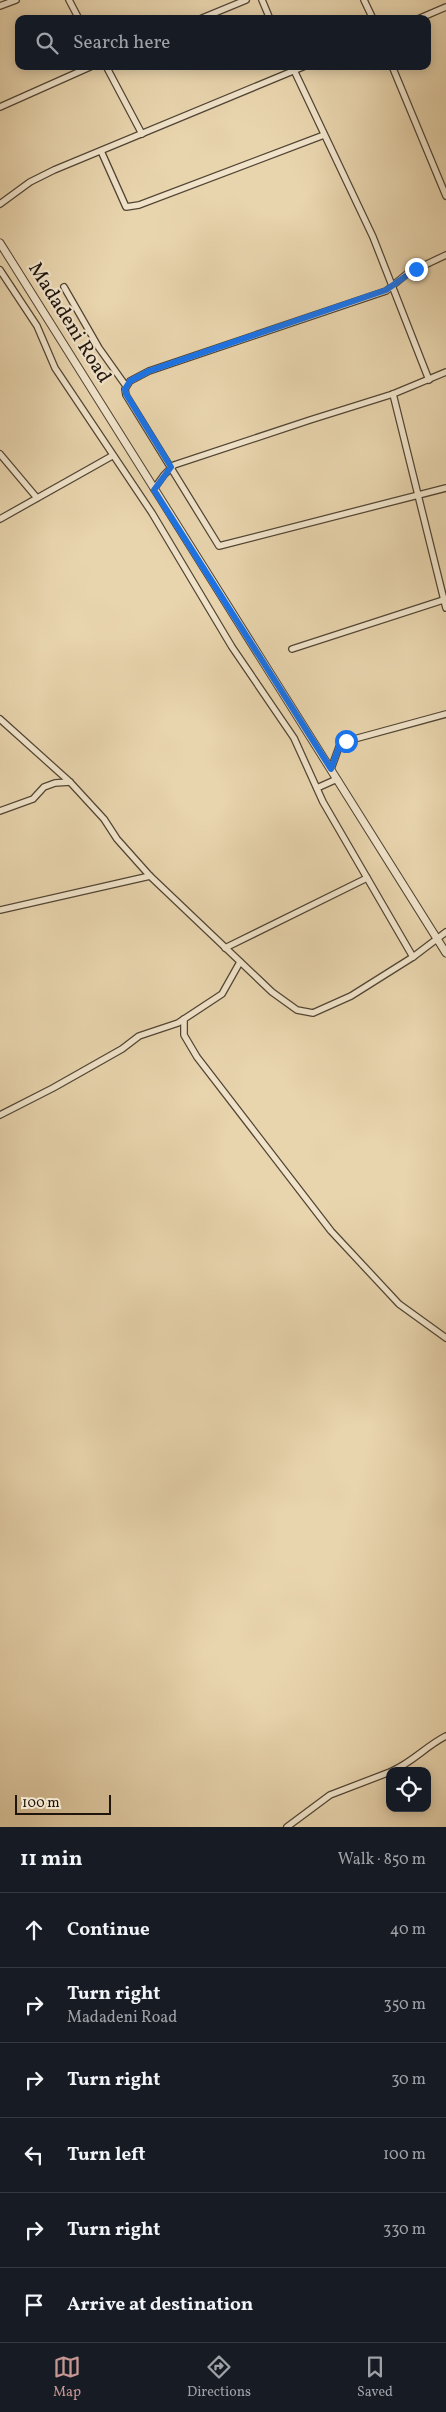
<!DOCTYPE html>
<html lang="en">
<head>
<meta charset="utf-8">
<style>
  :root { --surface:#171b24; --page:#242831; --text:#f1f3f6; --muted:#9ea1a6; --line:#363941; --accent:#c59692 }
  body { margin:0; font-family:Vollkorn,serif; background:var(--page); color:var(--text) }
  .controls { position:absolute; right:15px; bottom:15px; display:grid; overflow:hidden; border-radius:10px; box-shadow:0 2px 12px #0003 }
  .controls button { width:45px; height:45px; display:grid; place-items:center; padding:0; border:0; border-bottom:1px solid var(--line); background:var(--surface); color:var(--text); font:25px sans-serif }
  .scale { position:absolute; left:15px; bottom:12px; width:96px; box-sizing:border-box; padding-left:5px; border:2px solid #1f150c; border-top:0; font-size:14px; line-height:18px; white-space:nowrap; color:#1f150c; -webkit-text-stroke:4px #f0e3ca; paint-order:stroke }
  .stop { position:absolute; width:15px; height:15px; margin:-11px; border:4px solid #1a73e8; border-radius:50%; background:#fff }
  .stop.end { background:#1a73e8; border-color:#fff; box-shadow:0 1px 5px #0008 }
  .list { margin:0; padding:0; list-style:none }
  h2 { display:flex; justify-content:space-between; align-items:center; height:65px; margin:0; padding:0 20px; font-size:21px }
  h2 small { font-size:16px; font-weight:400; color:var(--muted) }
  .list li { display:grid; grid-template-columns:32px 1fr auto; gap:15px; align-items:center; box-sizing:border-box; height:75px; padding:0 20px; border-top:1px solid var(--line) }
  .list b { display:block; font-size:19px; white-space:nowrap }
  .list p { margin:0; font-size:16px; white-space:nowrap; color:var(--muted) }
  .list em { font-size:16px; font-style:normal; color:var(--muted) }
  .icon { flex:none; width:28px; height:28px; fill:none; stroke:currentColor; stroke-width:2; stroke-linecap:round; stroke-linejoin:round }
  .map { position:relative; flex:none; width:446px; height:1827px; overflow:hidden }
  .search { position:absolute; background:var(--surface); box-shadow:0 2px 12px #0003; left:15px; right:15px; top:15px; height:55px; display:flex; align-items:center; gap:12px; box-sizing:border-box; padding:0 18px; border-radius:10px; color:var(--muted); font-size:19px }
  .sheet { height:515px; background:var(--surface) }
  nav { display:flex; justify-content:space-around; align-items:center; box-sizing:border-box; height:70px; border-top:1px solid var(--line); background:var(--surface); font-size:14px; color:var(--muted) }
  nav a { display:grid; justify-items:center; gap:2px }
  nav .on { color:var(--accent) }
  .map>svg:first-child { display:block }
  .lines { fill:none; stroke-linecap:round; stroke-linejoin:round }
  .minor-casing { stroke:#514534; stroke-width:8 }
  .tertiary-casing { stroke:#514534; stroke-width:9 }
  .minor { stroke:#f0e3ca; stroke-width:5.5 }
  .tertiary { stroke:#f0e3ca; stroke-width:7 }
  .route { stroke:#1a73e8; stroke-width:6 }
  .labels { text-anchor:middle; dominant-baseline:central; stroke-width:4.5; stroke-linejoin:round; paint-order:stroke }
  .street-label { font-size:20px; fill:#1f150c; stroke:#f0e3ca }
</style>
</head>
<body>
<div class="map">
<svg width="446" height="1827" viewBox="0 0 446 1827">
  <rect width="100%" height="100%" fill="#e8d4ad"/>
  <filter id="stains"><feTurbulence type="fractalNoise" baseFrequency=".004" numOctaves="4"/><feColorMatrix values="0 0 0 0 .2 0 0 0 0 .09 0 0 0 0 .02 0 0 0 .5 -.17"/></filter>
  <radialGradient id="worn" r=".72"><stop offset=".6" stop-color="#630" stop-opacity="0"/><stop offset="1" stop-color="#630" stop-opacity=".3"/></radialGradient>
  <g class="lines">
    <defs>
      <g id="minor">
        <path d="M69,0L79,19"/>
        <path d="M262,0L270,19"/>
        <path d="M364,0L373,19"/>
        <path d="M0,6L16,0"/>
        <path d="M200,19L246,0"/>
        <path d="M418,19L446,7"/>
        <path d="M106,66L142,134"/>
        <path d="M292,66L373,237L429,380"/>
        <path d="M392,66L446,196"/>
        <path d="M0,107L92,66"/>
        <path d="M101,151L126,207L139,205L324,135"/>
        <path d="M0,204L30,182L54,170L305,66"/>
        <path d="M446,255L408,273L386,291L149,371L130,381L125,389L126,395L219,546L446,488"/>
        <path d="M0,270L37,326L55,368L152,513L232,647L294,738L323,802L413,957"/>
        <path d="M64,287L99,348L126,386"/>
        <path d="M393,394L446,608"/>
        <path d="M0,454L37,498"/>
        <path d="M154,489L164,475L174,465L310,420L393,394L446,372"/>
        <path d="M0,519L112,456"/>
        <path d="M292,649L446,599"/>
        <path d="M0,719L70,782L104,819L117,839L150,876L272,992L297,1010L313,1013L351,996L413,957L446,932"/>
        <path d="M331,769L339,747L347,741L446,714"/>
        <path d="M317,788L337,779"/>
        <path d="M0,811L33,799L44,787L55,783L70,782"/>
        <path d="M0,910L150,876"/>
        <path d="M225,948L367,878"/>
        <path d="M184,1019V1035L197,1057L331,1231L399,1304L446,1338"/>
        <path d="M0,1115L53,1088L122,1049L139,1036L178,1023L222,994L240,962"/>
        <path d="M392,1771C413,1762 426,1746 446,1736"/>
        <path d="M287,1827L330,1795L390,1772"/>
      </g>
      <path id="tertiary" d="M0,243L446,953"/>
    </defs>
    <use href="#minor" class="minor-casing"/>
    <use href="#tertiary" class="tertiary-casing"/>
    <use href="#minor" class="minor"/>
    <use href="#tertiary" class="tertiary"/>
  </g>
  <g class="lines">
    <path class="route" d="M346,741L339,747L331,769L154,490L171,467L126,394L125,389L130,381L149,371L386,290L416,269"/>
  </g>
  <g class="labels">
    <g class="street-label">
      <text transform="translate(69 323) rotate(58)">Madadeni Road</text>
    </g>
  </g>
  <rect width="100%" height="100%" filter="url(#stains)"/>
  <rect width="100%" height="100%" fill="url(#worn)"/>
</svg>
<div class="controls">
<button><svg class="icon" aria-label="locate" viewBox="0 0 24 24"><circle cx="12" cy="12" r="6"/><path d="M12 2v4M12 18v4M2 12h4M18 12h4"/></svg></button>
</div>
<div class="scale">100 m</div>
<div class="stop" style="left:346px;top:741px"></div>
<div class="stop end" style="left:416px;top:269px"></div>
<div class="search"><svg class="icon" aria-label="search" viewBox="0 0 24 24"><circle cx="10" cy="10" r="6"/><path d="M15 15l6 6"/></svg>Search here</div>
</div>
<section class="sheet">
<h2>11 min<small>Walk · 850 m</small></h2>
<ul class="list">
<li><svg class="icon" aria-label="ahead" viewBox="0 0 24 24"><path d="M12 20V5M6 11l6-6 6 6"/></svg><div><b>Continue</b></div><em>40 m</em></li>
<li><svg class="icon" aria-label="right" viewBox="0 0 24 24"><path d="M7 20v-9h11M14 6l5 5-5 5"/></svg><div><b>Turn right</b><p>Madadeni Road</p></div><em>350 m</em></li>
<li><svg class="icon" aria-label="right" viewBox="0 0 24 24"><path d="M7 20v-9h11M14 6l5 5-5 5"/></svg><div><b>Turn right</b></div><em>30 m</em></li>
<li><svg class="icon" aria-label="left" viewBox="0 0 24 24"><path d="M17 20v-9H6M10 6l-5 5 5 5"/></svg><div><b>Turn left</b></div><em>100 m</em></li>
<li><svg class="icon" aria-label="right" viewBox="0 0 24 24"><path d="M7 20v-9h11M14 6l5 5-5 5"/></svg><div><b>Turn right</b></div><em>330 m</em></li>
<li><svg class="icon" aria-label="arrive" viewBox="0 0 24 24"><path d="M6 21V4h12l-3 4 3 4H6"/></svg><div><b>Arrive at destination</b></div></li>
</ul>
</section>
<nav>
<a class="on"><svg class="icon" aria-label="map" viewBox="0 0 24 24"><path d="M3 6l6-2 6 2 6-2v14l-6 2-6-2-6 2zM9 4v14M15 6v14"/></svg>Map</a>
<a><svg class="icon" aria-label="directions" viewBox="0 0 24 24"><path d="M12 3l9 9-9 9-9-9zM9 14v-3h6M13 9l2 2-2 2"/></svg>Directions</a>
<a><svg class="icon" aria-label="saved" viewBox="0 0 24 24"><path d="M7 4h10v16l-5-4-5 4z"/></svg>Saved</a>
</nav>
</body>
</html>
